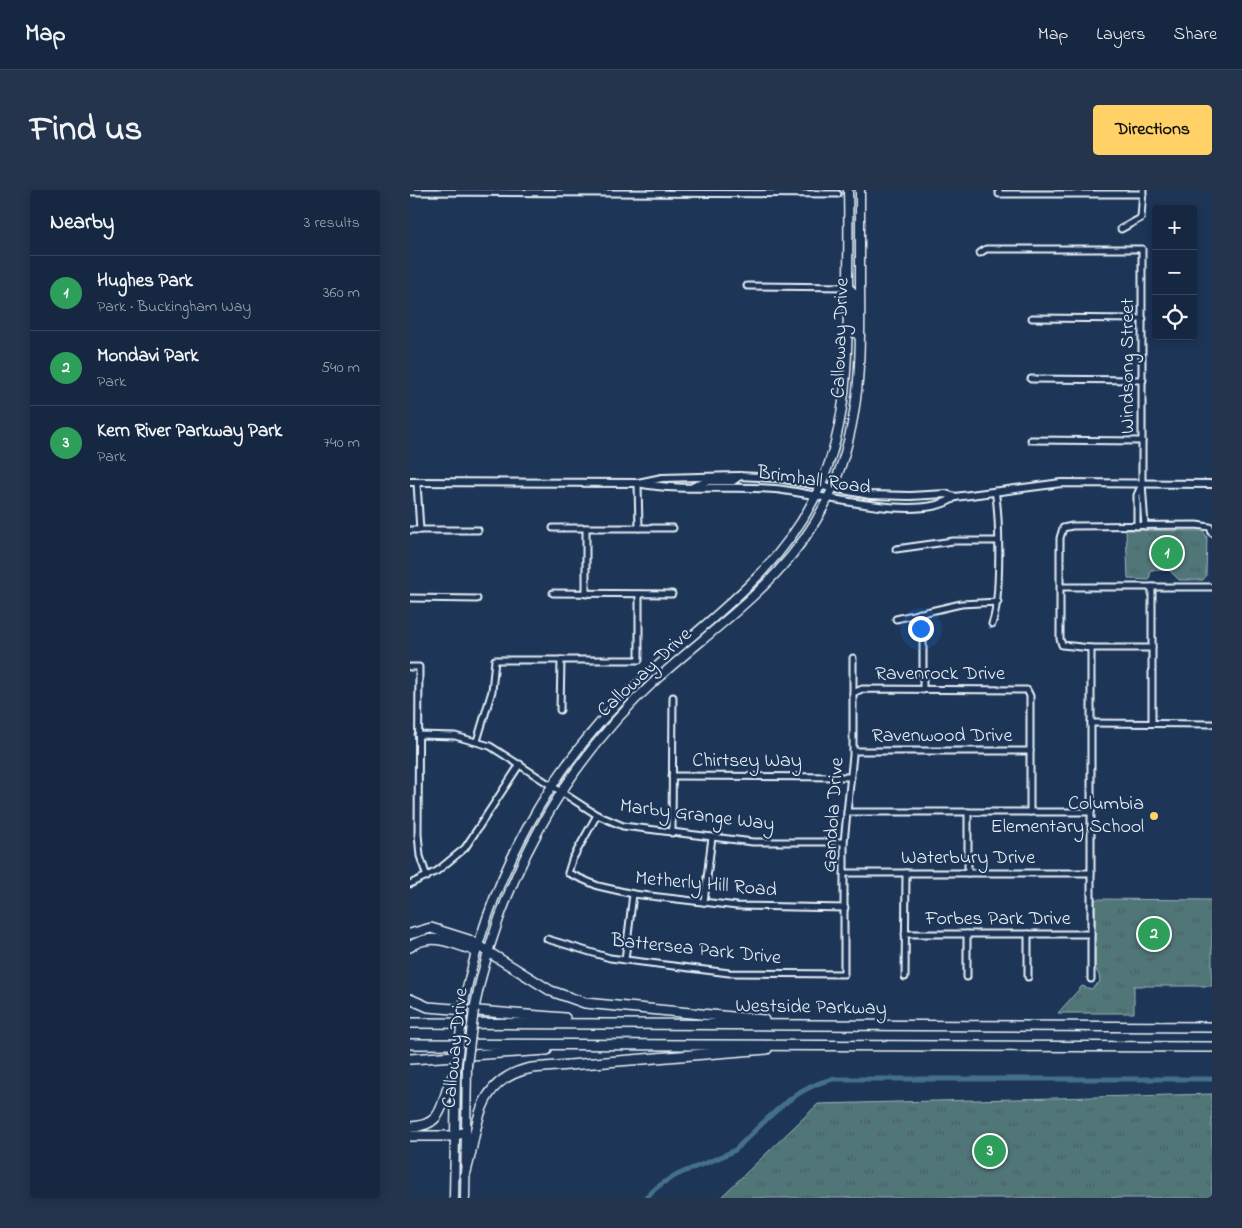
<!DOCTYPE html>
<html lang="en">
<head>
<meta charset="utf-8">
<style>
  :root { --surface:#162841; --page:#23344c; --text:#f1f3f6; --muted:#9ea6b1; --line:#35445a; --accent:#ffd166 }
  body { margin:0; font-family:"Indie Flower",sans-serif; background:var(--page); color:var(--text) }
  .controls { position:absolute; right:15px; top:15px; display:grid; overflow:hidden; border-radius:5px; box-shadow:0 2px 12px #0003 }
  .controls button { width:45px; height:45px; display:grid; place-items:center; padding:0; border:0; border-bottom:1px solid var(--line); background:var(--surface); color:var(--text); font:25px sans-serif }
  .you { position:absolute; left:510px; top:438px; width:18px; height:18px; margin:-12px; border:4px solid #fff; border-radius:50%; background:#1a73e8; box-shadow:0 0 0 8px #1a73e833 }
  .badge { display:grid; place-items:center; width:32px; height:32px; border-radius:50%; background:var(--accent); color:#fff; font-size:16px; font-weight:700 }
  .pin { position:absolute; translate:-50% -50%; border:2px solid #fff; box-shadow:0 1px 5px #0006 }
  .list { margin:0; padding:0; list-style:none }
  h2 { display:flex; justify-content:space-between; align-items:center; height:65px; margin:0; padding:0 20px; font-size:21px }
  h2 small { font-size:16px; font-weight:400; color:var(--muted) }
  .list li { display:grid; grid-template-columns:32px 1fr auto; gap:15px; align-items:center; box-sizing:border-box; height:75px; padding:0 20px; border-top:1px solid var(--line) }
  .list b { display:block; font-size:19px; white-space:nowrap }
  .list p { margin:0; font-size:16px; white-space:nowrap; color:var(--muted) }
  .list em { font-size:16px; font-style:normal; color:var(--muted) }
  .icon { flex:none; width:28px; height:28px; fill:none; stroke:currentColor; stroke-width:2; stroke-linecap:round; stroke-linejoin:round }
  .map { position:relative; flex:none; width:802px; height:1008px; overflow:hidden; border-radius:5px }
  header { display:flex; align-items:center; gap:30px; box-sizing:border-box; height:70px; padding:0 25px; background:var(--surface); border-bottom:1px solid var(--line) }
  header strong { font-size:24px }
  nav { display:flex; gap:28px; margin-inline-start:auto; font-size:18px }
  .intro { display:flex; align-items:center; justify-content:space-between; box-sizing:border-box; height:120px; padding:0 30px }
  h1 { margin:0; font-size:35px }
  .button { padding:12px 22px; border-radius:5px; background:var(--accent); color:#111; font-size:18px; font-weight:700 }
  main { display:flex; gap:30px; padding:0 30px }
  aside { flex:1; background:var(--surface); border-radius:5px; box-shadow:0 2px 12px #0003 }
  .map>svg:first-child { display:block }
  .park { fill:url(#park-tufts); stroke:#9cb4b8 }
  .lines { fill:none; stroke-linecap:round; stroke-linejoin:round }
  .canal { stroke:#44708a; stroke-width:5 }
  .minor-casing { stroke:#e8f1f8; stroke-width:9 }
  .tertiary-casing { stroke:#e8f1f8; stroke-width:10 }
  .secondary-casing { stroke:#e8f1f8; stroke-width:11 }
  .motorway-casing { stroke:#e8f1f8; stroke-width:12 }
  .minor { stroke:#1d3557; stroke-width:5 }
  .tertiary { stroke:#1d3557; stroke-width:6 }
  .secondary { stroke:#1d3557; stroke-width:8 }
  .motorway { stroke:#1d3557; stroke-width:9 }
  .secondary-bridge-casing { stroke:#e8f1f8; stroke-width:11; stroke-linecap:butt }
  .secondary-bridge { stroke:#1d3557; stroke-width:8 }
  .poi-dot { fill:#ffd166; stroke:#1d3557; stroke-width:2 }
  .labels { text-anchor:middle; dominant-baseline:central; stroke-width:4.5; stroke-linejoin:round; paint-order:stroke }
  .street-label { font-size:20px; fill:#e8f1f8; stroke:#1d3557 }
  .poi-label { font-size:20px; fill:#e8f1f8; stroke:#1d3557; text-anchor:end }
</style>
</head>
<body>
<header>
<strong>Map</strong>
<nav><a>Map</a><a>Layers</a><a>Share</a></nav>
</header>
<div class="intro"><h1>Find us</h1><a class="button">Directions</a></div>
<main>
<aside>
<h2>Nearby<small>3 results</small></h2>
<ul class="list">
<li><span class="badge" style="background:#2e9e5b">1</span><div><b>Hughes Park</b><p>Park · Buckingham Way</p></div><em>360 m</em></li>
<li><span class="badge" style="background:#2e9e5b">2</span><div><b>Mondavi Park</b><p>Park</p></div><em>540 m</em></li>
<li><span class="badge" style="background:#2e9e5b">3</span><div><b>Kern River Parkway Park</b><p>Park</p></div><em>740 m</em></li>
</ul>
</aside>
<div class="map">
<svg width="802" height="1008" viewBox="0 0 802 1008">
  <defs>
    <pattern id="park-tufts" width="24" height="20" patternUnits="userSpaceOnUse" patternTransform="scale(1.25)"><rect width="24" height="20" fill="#517678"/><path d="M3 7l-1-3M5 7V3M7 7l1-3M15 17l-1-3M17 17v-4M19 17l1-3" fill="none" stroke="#4c5f61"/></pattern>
  </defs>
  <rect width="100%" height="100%" fill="#1d3557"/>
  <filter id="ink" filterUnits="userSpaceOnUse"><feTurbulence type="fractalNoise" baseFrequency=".02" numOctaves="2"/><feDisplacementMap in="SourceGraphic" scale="10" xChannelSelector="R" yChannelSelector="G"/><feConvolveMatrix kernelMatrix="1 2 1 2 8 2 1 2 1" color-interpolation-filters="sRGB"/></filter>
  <g filter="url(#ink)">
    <g class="park">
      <path d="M716,340L793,341L797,347L796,386L793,390H769L759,380H741L739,390L718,389Z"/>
      <path d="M685,709L802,710V796H724V823H648L672,796L681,799L690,792L689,785L685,778Z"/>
      <path d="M802,904V1008H310L408,914Z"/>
    </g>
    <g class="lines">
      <path class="canal" d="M236,1008C260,980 295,977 325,960C355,932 382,898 423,889H802"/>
      <defs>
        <g id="minor">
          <path d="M589,0V4H733"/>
          <path d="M0,2L428,4"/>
          <path d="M711,39L731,28L733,0"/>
          <path d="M570,63L576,59H732V293L735,336"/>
          <path d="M337,96L438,97"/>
          <path d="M622,128L733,129"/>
          <path d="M621,189L733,190"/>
          <path d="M621,250L732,251"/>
          <path d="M7,293L10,340"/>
          <path d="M228,293L229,338"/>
          <path d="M727,336V305L732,294"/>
          <path d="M143,338H263"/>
          <path d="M0,340H68"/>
          <path d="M486,359L543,351H588"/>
          <path d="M651,397H802"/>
          <path d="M143,403L262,404"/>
          <path d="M176,404V338"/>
          <path d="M0,408L67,409"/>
          <path d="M510,423L513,444V500"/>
          <path d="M486,429L551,414L588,412"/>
          <path d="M582,434C591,411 590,327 585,301"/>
          <path d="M742,458H681L652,455L650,449V348L653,338L662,336L786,335L800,337L802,343"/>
          <path d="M0,477H9L8,644L10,666L17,687"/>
          <path d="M443,503L452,499L617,500L620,506V622"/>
          <path d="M150,520L151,470"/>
          <path d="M681,533L802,534"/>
          <path d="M742,533V397"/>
          <path d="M8,545L45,546L80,556L187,625L213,636L343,652H434"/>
          <path d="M67,551L82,501L85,470H229V404"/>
          <path d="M444,561H620"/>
          <path d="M262,586L441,587"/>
          <path d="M437,622H681"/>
          <path d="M187,625L162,670L158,683L188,696L223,704L327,716L435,718"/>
          <path d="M262,643L263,507"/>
          <path d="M435,683H681"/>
          <path d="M558,683V622"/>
          <path d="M0,694L27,681L55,658L110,574"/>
          <path d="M294,712L302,647"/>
          <path d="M495,744H681"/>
          <path d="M557,744V787"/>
          <path d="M618,744V787"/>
          <path d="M137,749L200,768L319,783L434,784V652L443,565V468"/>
          <path d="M215,770L223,704"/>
          <path d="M495,787L496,683"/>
          <path d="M681,789V458"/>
        </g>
        <g id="tertiary">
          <path d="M0,292L228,293C273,302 319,295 365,299C408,303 509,334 545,307"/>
          <path d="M228,293L252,288L327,286L369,288L460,305L500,306L536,304L545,307L651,293L802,294"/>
          <path d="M284,296L298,291H323L330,286"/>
        </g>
        <g id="secondary">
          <path d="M438,97L444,103L443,137L449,147"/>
          <path d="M54,812C79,688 141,572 235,487C300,428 375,379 411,294C438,231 438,166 438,99C438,66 439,33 438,0"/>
          <path d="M64,820C89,693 152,575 248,488C315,428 387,383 423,297C451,230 451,166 450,95C450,64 450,32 450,0"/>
          <path d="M44,1008L46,881"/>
          <path d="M55,1008L57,875"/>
        </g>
        <g id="motorway">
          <path d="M0,744L21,738L59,750L141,801L175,813L354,830"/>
          <path d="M0,757C21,741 44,754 66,761"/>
          <path d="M0,809L18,817L155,828"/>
          <path d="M0,833L802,837"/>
          <path d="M0,854L802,857"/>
          <path d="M0,869L137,860"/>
          <path d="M0,937C40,936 29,904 46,881"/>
          <path d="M0,946H44L55,942"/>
          <path d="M55,985C69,940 63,889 122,878L357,859"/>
        </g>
      </defs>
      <use href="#minor" class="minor-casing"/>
      <use href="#tertiary" class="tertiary-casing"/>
      <use href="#secondary" class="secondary-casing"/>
      <use href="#motorway" class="motorway-casing"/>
      <use href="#minor" class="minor"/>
      <use href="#tertiary" class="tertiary"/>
      <use href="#secondary" class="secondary"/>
      <use href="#motorway" class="motorway"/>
      <defs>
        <g id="secondary-bridge">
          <path d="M57,875L64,820"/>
          <path d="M46,881L54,812"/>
        </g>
      </defs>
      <use href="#secondary-bridge" class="secondary-bridge-casing"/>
      <use href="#secondary-bridge" class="secondary-bridge"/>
    </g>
  </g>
  <circle class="poi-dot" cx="744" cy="626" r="5"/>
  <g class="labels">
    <g class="street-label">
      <text transform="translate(431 148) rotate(-88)">Calloway Drive</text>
      <text transform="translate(718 176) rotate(-90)">Windsong Street</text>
      <text transform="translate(404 291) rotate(8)">Brimhall Road</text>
      <text transform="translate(235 483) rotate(-43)">Calloway Drive</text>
      <text x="530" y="484">Ravenrock Drive</text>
      <text x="532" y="546">Ravenwood Drive</text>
      <text x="337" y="571">Chirtsey Way</text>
      <text transform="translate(424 625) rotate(-86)">Gandola Drive</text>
      <text transform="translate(287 626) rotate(7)">Marby Grange Way</text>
      <text x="558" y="668">Waterbury Drive</text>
      <text transform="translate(296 695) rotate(5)">Metherly Hill Road</text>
      <text x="588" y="729">Forbes Park Drive</text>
      <text transform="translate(286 760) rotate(6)">Battersea Park Drive</text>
      <text transform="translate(401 818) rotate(1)">Westside Parkway</text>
      <text transform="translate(46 858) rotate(-84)">Calloway Drive</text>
    </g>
    <g class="poi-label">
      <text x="734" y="614">Columbia<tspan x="734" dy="23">Elementary School</tspan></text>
    </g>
  </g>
</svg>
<div class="controls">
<button>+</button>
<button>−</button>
<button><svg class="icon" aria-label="locate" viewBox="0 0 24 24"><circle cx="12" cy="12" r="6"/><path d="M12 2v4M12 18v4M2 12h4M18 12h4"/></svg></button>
</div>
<div class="you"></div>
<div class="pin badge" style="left:757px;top:363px;background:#2e9e5b">1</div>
<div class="pin badge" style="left:744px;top:744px;background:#2e9e5b">2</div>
<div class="pin badge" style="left:580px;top:961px;background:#2e9e5b">3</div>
</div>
</main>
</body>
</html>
